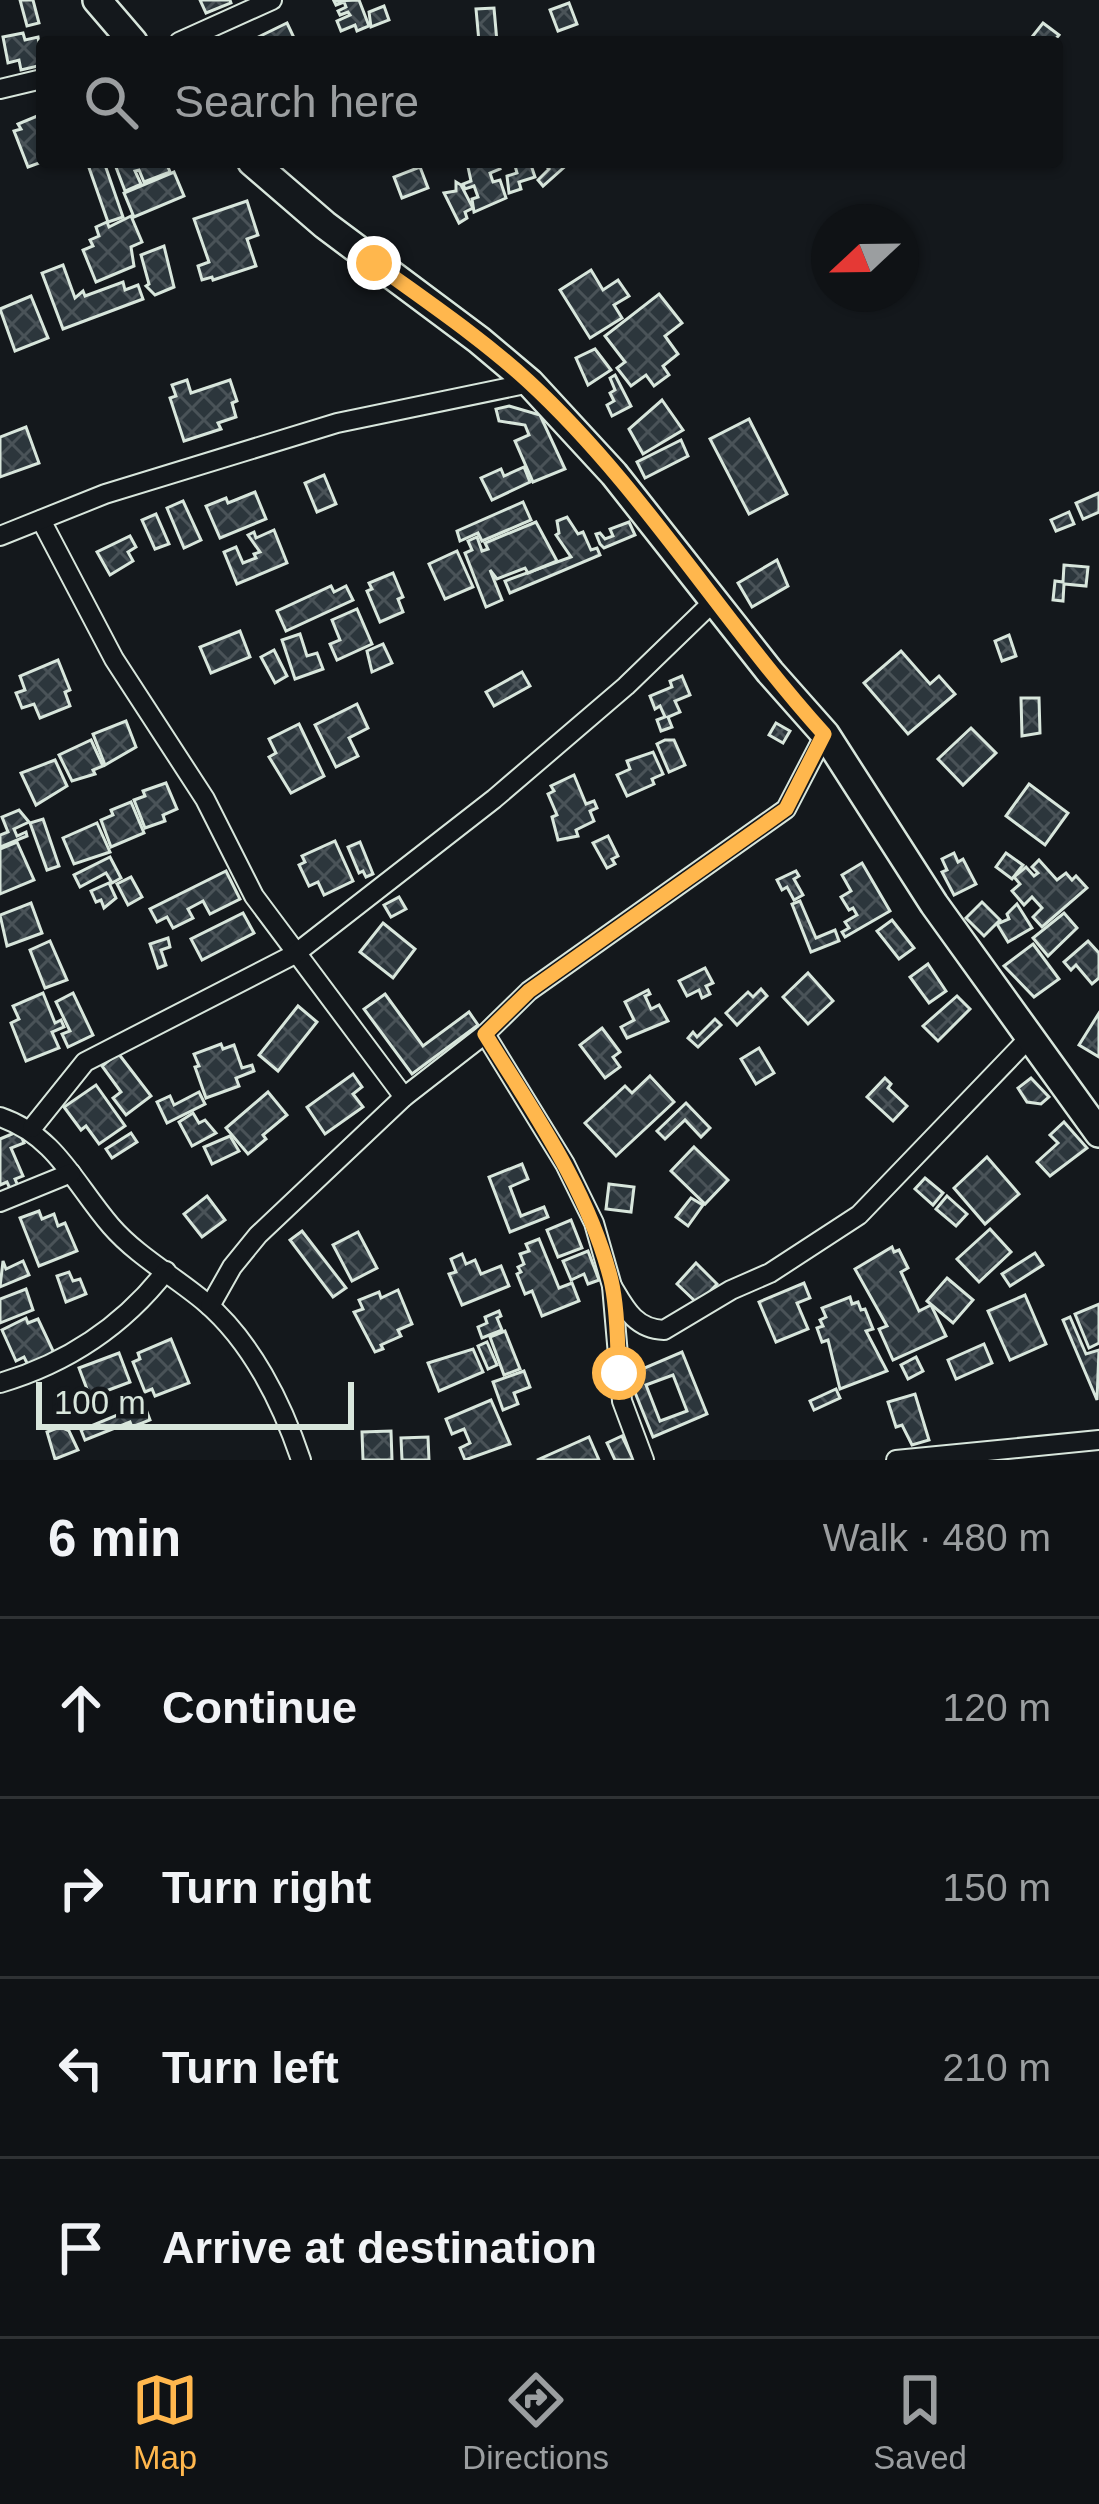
<!DOCTYPE html>
<html lang="en">
<head>
<meta charset="utf-8">
<style>
  :root { --surface:#0f1215; --page:#181b1e; --text:#f1f3f6; --muted:#9b9ea0; --line:#2f3234; --accent:#ffb74d }
  body { margin:0; font-family:Arial,sans-serif; background:var(--page); color:var(--text) }
  .compass { position:absolute; left:811px; top:204px; width:108px; height:108px; border-radius:50%; background:var(--surface); box-shadow:0 3px 9px #0004; rotate:248deg }
  .scale { position:absolute; left:36px; bottom:30px; width:318px; box-sizing:border-box; padding-left:12px; border:6px solid #d8e6dc; border-top:0; font-size:33px; line-height:42px; white-space:nowrap; color:#d8e6dc; -webkit-text-stroke:9px #14181c; paint-order:stroke }
  .stop { position:absolute; width:36px; height:36px; margin:-27px; border:9px solid #ffb74d; border-radius:50%; background:#fff }
  .stop.end { background:#ffb74d; border-color:#fff; box-shadow:0 3px 12px #0008 }
  .list { margin:0; padding:0; list-style:none }
  h2 { display:flex; justify-content:space-between; align-items:center; height:156px; margin:0; padding:0 48px; font-size:51px }
  h2 small { font-size:39px; font-weight:400; color:var(--muted) }
  .list li { display:grid; grid-template-columns:78px 1fr auto; gap:36px; align-items:center; box-sizing:border-box; height:180px; padding:0 48px; border-top:3px solid var(--line) }
  .list b { display:block; font-size:45px; white-space:nowrap }
  .list em { font-size:39px; font-style:normal; color:var(--muted) }
  .icon { flex:none; width:66px; height:66px; fill:none; stroke:currentColor; stroke-width:2; stroke-linecap:round; stroke-linejoin:round }
  .map { position:relative; flex:none; width:1099px; height:1460px; overflow:hidden }
  .search { position:absolute; background:var(--surface); box-shadow:0 3px 9px #0004; left:36px; right:36px; top:36px; height:132px; display:flex; align-items:center; gap:30px; box-sizing:border-box; padding:0 42px; border-radius:12px; color:var(--muted); font-size:45px }
  .sheet { height:876px; background:var(--surface) }
  nav { display:flex; justify-content:space-around; align-items:center; box-sizing:border-box; height:168px; border-top:3px solid var(--line); background:var(--surface); font-size:33px; color:var(--muted) }
  nav a { display:grid; justify-items:center; gap:6px }
  nav .on { color:var(--accent) }
  .map>svg:first-child { display:block }
  .building { fill:url(#building-cross-hatch); stroke:#d8e6dc; stroke-width:3; fill-rule:evenodd }
  .lines { fill:none; stroke-linecap:round; stroke-linejoin:round }
  .street-casing { stroke:#d8e6dc; stroke-width:22 }
  .secondary-casing { stroke:#d8e6dc; stroke-width:32 }
  .street { stroke:#14181c; stroke-width:18 }
  .secondary { stroke:#14181c; stroke-width:27 }
  .route { stroke:#ffb74d; stroke-width:15 }
</style>
</head>
<body>
<div class="map">
<svg width="1099" height="1460" viewBox="0 0 1099 1460">
  <defs>
    <pattern id="building-cross-hatch" width="8" height="8" patternUnits="userSpaceOnUse" patternTransform="scale(3)"><rect width="8" height="8" fill="#2c363c"/><path d="M0 0l8 8M0 8l8-8" fill="none" stroke="#4a5358"/></pattern>
  </defs>
  <rect width="100%" height="100%" fill="#14181c"/>
  <g class="building">
    <path d="M20,0H33L39,23L27,26Z"/>
    <path d="M200,0H230L231,3L206,13Z"/>
    <path d="M359,0L369,26L357,31L355,25L341,31L337,21L350,15L348,12L340,15L338,11L346,7L344,2L336,5L334,1Z"/>
    <path d="M569,3L577,24L558,31L550,10Z"/>
    <path d="M384,6L389,20L371,27L369,12Z"/>
    <path d="M494,8L497,42H479L476,9Z"/>
    <path d="M287,23L296,42H250V41Z"/>
    <path d="M1043,23L1059,35L1053,42H1028Z"/>
    <path d="M23,33L25,40L38,37L42,65L21,70L19,60L8,63L3,37Z"/>
    <path d="M42,114V162L28,167L14,131L21,129L18,124Z"/>
    <path d="M87,162H104L123,217L108,222Z"/>
    <path d="M114,162H166L170,172L144,182L139,170L135,171L141,184L125,191Z"/>
    <path d="M482,162H497L500,169L490,173L493,182L500,180L506,198L474,212L472,199L478,197L474,186L465,189L463,184L471,181L468,167Z"/>
    <path d="M514,162H530L535,177L519,182L521,189L509,193L507,176L517,173Z"/>
    <path d="M542,162L551,163L570,162L543,186L538,180L549,169Z"/>
    <path d="M420,167L428,188L402,198L394,177Z"/>
    <path d="M174,172L184,196L134,217L124,193Z"/>
    <path d="M456,182L461,185L473,208L465,212L467,218L459,223L444,193L456,191Z"/>
    <path d="M247,201L258,235L247,239L256,266L213,280L212,277L202,280L198,266L209,262L194,219Z"/>
    <path d="M131,216L142,242L131,247L134,266L96,282L83,250L93,246L90,240L99,236L96,227L107,222L109,227Z"/>
    <path d="M164,246L174,287L155,295L146,286L149,284L141,255Z"/>
    <path d="M63,265L75,298L83,291L85,296L123,282L125,290L138,285L143,299L63,329L42,273Z"/>
    <path d="M591,270L603,290L618,280L629,296L614,305L622,318L590,338L560,290Z"/>
    <path d="M659,294L682,323L665,336L678,354L663,366L669,375L654,386L646,375L631,386L617,368L625,362L605,336Z"/>
    <path d="M31,296L48,338L15,351L0,309Z"/>
    <path d="M595,349L611,370L588,385L576,358Z"/>
    <path d="M615,375L631,406L612,416L607,405L614,401L610,393L615,390L610,378Z"/>
    <path d="M187,380L191,393L230,380L237,401L232,403L236,417L218,423L221,429L184,441L170,398L176,396L172,385Z"/>
    <path d="M662,400L683,430L643,454L629,429Z"/>
    <path d="M509,406L540,415L565,469L533,482L515,441L529,435L525,425L499,421L496,409Z"/>
    <path d="M749,419L787,494L749,514L710,439Z"/>
    <path d="M26,427L39,463L0,477V437Z"/>
    <path d="M681,440L688,456L645,478L637,462Z"/>
    <path d="M524,467L530,482L492,500L481,478L501,469L504,476Z"/>
    <path d="M324,475L336,504L317,512L305,483Z"/>
    <path d="M255,492L266,519L220,538L206,506L226,498L228,503Z"/>
    <path d="M1099,493V512L1083,519L1076,503Z"/>
    <path d="M183,501L201,540L184,548L167,508Z"/>
    <path d="M523,502L531,520L482,541L478,533L460,541L457,531Z"/>
    <path d="M1069,512L1074,524L1056,531L1051,520Z"/>
    <path d="M156,514L169,544L155,549L142,520Z"/>
    <path d="M567,517L578,534L583,532L591,550L597,548L600,555L510,593L505,581L571,557L556,535L559,533L557,521Z"/>
    <path d="M536,522L557,561L528,573L525,568L497,579L490,570L502,600L486,607L465,553L472,550L468,541L477,537L482,551L488,549L485,543Z"/>
    <path d="M629,522L635,535L604,548L600,544L596,534L600,533L605,539L613,536L610,529Z"/>
    <path d="M274,530L287,563L237,584L224,552L236,547L243,563L256,558L254,554L260,552L248,535L254,532L256,538Z"/>
    <path d="M130,536L136,547L128,552L133,561L110,575L97,552Z"/>
    <path d="M457,551L473,587L445,599L429,564Z"/>
    <path d="M777,560L788,586L752,607L738,583Z"/>
    <path d="M1064,565L1088,567L1086,586L1064,584L1063,601L1053,600L1055,581L1063,582Z"/>
    <path d="M393,573L403,597L398,599L403,612L380,622L367,591L372,589L369,583Z"/>
    <path d="M331,586L334,592L346,586L353,600L286,631L277,611Z"/>
    <path d="M357,609L372,644L337,660L330,644L340,640L332,620Z"/>
    <path d="M240,631L250,657L211,673L200,647Z"/>
    <path d="M300,634L307,656L317,653L323,669L295,679L282,640Z"/>
    <path d="M1009,635L1016,656L1002,661L995,641Z"/>
    <path d="M383,644L392,663L372,672L367,651Z"/>
    <path d="M274,650L287,676L275,683L261,657Z"/>
    <path d="M901,651L930,684L939,676L955,694L908,734L864,683Z"/>
    <path d="M58,660L70,690L65,692L70,706L40,718L34,704L22,708L16,693L25,690L20,676Z"/>
    <path d="M522,672L530,686L494,706L486,692Z"/>
    <path d="M682,676L690,695L675,701L680,712L668,717L672,727L661,731L657,720L665,717L660,706L655,709L650,696L672,687L670,681Z"/>
    <path d="M1021,698H1039L1040,733L1022,736Z"/>
    <path d="M357,704L368,728L349,738L358,756L336,767L315,725Z"/>
    <path d="M126,721L136,747L105,765L93,734Z"/>
    <path d="M776,723L790,731L783,743L769,735Z"/>
    <path d="M299,724L324,776L291,793L269,757L276,753L269,739Z"/>
    <path d="M971,728L996,753L963,785L938,759Z"/>
    <path d="M91,740L103,766L93,770L95,774L72,781L59,755Z"/>
    <path d="M665,740H674L685,765L669,772L657,744Z"/>
    <path d="M653,752L663,774L652,779L654,784L627,796L617,775L630,769L627,761Z"/>
    <path d="M55,760L67,786L36,805L21,773Z"/>
    <path d="M574,775L586,804L594,801L597,808L590,811L594,821L576,830L578,836L558,840L552,817L557,815L548,794L554,791L551,786Z"/>
    <path d="M166,783L177,809L163,815L165,821L145,828L134,800L145,796L143,791Z"/>
    <path d="M1029,784L1068,813L1045,845L1006,816Z"/>
    <path d="M131,802L144,833L111,847L101,820L113,815L111,810Z"/>
    <path d="M19,810L29,822L14,829L17,836L26,832L27,836L0,847V835L8,832L2,817Z"/>
    <path d="M43,819L59,866L47,870L30,823Z"/>
    <path d="M97,823L110,852L74,864L63,838Z"/>
    <path d="M608,836L618,856L612,859L615,864L607,868L593,843Z"/>
    <path d="M335,841L353,881L324,895L318,882L309,886L299,865L305,862L302,856Z"/>
    <path d="M17,842L34,880L0,894V849Z"/>
    <path d="M360,842L373,874L366,877L363,871L359,873L348,847Z"/>
    <path d="M954,853L958,862L963,859L976,884L954,895L942,872L947,870L942,859Z"/>
    <path d="M1006,853L1023,865L1012,879L996,867Z"/>
    <path d="M110,857L121,878L112,883L106,873L80,887L74,875Z"/>
    <path d="M1039,860L1057,880L1066,873L1072,880L1076,876L1087,888L1042,927L1033,917L1042,908L1032,897L1024,905L1012,891L1020,884L1014,877L1026,867L1034,876L1038,873L1032,867Z"/>
    <path d="M862,863L890,911L845,937L842,932L849,928L845,922L857,915L853,908L849,910L841,897L851,891L842,875Z"/>
    <path d="M226,871L240,899L210,914L203,901L188,909L193,918L173,928L167,917L157,922L150,909Z"/>
    <path d="M796,871L799,876L794,879L803,895L794,900L787,887L782,890L777,880Z"/>
    <path d="M131,877L142,897L128,905L117,884Z"/>
    <path d="M109,883L116,898L104,908L101,900L96,902L91,891Z"/>
    <path d="M399,897L406,909L391,917L384,905Z"/>
    <path d="M800,901L816,938L835,930L839,941L811,952L792,904Z"/>
    <path d="M982,902L1000,920L984,936L966,918Z"/>
    <path d="M31,903L42,933L7,946L0,915Z"/>
    <path d="M1017,904L1032,928L1008,942L997,924L1009,919L1007,914Z"/>
    <path d="M243,913L254,933L202,960L191,939Z"/>
    <path d="M1064,913L1077,928L1048,956L1033,938Z"/>
    <path d="M892,920L914,948L899,959L877,931Z"/>
    <path d="M383,923L415,949L393,978L360,952Z"/>
    <path d="M168,938L170,947L161,950L166,965L158,968L150,944Z"/>
    <path d="M50,941L67,980L45,988L30,950Z"/>
    <path d="M1088,941L1099,953V978L1092,984L1076,965L1071,970L1064,962Z"/>
    <path d="M1033,944L1059,979L1034,997L1004,966Z"/>
    <path d="M928,964L946,991L929,1003L910,977Z"/>
    <path d="M705,968L713,983L706,986L710,994L702,998L699,990L687,996L679,981Z"/>
    <path d="M808,973L833,1001L808,1024L783,997Z"/>
    <path d="M761,989L767,996L737,1025L726,1013L748,992L753,997Z"/>
    <path d="M648,990L650,994L645,996L651,1009L659,1005L668,1021L627,1038L621,1027L634,1020L625,1002Z"/>
    <path d="M43,993L55,1023L61,1020L64,1027L52,1032L59,1048L26,1061L11,1023L19,1019L13,1006Z"/>
    <path d="M73,993L93,1035L68,1047L62,1034L70,1031L56,1002Z"/>
    <path d="M385,994L423,1046L469,1012L478,1025L412,1074L364,1009Z"/>
    <path d="M957,996L970,1009L938,1041L923,1026Z"/>
    <path d="M298,1006L317,1022L278,1071L259,1055Z"/>
    <path d="M1099,1013V1057L1079,1045Z"/>
    <path d="M715,1019L721,1025L698,1047L688,1038L693,1032L697,1037Z"/>
    <path d="M602,1028L620,1052L613,1057L620,1067L605,1078L580,1045Z"/>
    <path d="M221,1044L223,1049L234,1045L242,1068L252,1065L254,1071L236,1078L239,1086L206,1098L195,1067L199,1066L194,1054Z"/>
    <path d="M759,1048L774,1073L756,1084L741,1059Z"/>
    <path d="M118,1053L151,1096L126,1115L113,1098L121,1092L102,1066Z"/>
    <path d="M353,1074L362,1087L353,1094L363,1107L325,1134L307,1107Z"/>
    <path d="M650,1076L674,1102L616,1156L585,1123L625,1086L632,1093Z"/>
    <path d="M885,1078L891,1084L888,1088L907,1106L893,1121L867,1097Z"/>
    <path d="M1031,1078L1049,1097L1041,1104L1027,1102L1018,1088Z"/>
    <path d="M96,1085L125,1126L99,1144L86,1126L81,1130L64,1107Z"/>
    <path d="M199,1092L205,1104L167,1123L157,1102L170,1096L174,1105Z"/>
    <path d="M268,1092L287,1115L263,1135L266,1139L248,1154L226,1128Z"/>
    <path d="M686,1103L710,1128L701,1137L685,1120L665,1139L657,1131Z"/>
    <path d="M193,1113L199,1123L205,1120L216,1133L192,1146L179,1122Z"/>
    <path d="M1064,1122L1087,1148L1050,1176L1037,1162L1058,1143L1050,1135Z"/>
    <path d="M19,1131L24,1143L11,1148L23,1176L15,1179L18,1186L10,1189L7,1182L0,1185V1139Z"/>
    <path d="M131,1133L137,1142L112,1158L106,1149Z"/>
    <path d="M230,1136L239,1151L212,1164L204,1147Z"/>
    <path d="M694,1147L728,1180L705,1204L671,1171Z"/>
    <path d="M987,1157L1019,1194L985,1224L954,1188Z"/>
    <path d="M522,1164L528,1179L510,1187L521,1216L544,1207L548,1217L510,1232L489,1177Z"/>
    <path d="M925,1178L943,1193L933,1205L915,1189Z"/>
    <path d="M609,1184L634,1187L631,1212L606,1209Z"/>
    <path d="M207,1196L225,1220L202,1237L184,1214Z"/>
    <path d="M947,1196L967,1214L956,1226L936,1209Z"/>
    <path d="M691,1198L703,1205L688,1226L676,1217Z"/>
    <path d="M39,1211L42,1219L54,1214L58,1226L65,1223L77,1251L39,1266L20,1218Z"/>
    <path d="M571,1220L582,1248L558,1257L547,1230Z"/>
    <path d="M990,1229L1011,1252L979,1282L957,1259Z"/>
    <path d="M302,1231L346,1288L333,1297L290,1240Z"/>
    <path d="M358,1232L377,1268L352,1281L333,1245Z"/>
    <path d="M539,1239L559,1288L572,1283L579,1301L542,1316L532,1291L525,1294L517,1274L521,1272L518,1267L524,1264L520,1254L529,1251L526,1244Z"/>
    <path d="M892,1247L894,1252L899,1250L908,1268L901,1272L919,1311L931,1305L946,1336L893,1360L879,1329L887,1326L855,1269Z"/>
    <path d="M588,1251L599,1280L588,1284L584,1274L571,1280L563,1261Z"/>
    <path d="M1035,1253L1043,1265L1010,1286L1002,1274Z"/>
    <path d="M462,1254L466,1264L475,1260L481,1274L501,1266L509,1286L462,1305L449,1274L456,1272L451,1259Z"/>
    <path d="M3,1261L6,1269L23,1261L29,1275L0,1287Z"/>
    <path d="M696,1263L717,1284L698,1304L677,1284Z"/>
    <path d="M69,1272L73,1281L80,1279L86,1294L66,1302L57,1276Z"/>
    <path d="M947,1278L973,1300L953,1323L927,1301Z"/>
    <path d="M804,1283L810,1298L797,1303L808,1329L776,1342L759,1302Z"/>
    <path d="M26,1289L33,1310L0,1323V1299Z"/>
    <path d="M398,1290L412,1324L398,1330L401,1336L381,1345L383,1349L375,1352L354,1312L363,1309L359,1300L379,1292L381,1298Z"/>
    <path d="M1025,1295L1046,1344L1010,1360L988,1311Z"/>
    <path d="M850,1297L852,1304L858,1302L861,1310L865,1309L873,1329L866,1331L887,1371L840,1389L828,1340L822,1342L817,1328L823,1326L820,1320L826,1317L822,1308Z"/>
    <path d="M1099,1304V1343L1089,1348L1075,1314Z"/>
    <path d="M499,1311L501,1316L497,1318L502,1330L482,1338L478,1327L487,1323L485,1317Z"/>
    <path d="M1070,1317L1086,1354L1099,1350L1097,1400L1063,1320Z"/>
    <path d="M26,1318L28,1323L38,1319L55,1355L29,1367L24,1357L16,1361L2,1330Z"/>
    <path d="M505,1331L520,1369L504,1375L490,1337Z"/>
    <path d="M171,1339L189,1383L155,1396L152,1389L145,1392L133,1362L140,1359L138,1353Z"/>
    <path d="M487,1342L497,1365L488,1369L478,1346Z"/>
    <path d="M984,1344L992,1363L956,1379L948,1360Z"/>
    <path d="M473,1349L483,1372L439,1391L428,1363Z"/>
    <path d="M682,1352L707,1414L653,1437L628,1375ZM673,1375L687,1411L660,1421L646,1385Z"/>
    <path d="M119,1353L130,1382L90,1397L79,1368Z"/>
    <path d="M916,1357L923,1371L908,1379L901,1365Z"/>
    <path d="M524,1371L530,1387L514,1393L518,1404L503,1410L493,1382Z"/>
    <path d="M836,1389L840,1398L814,1410L810,1401Z"/>
    <path d="M915,1394L929,1440L912,1445L902,1425L896,1427L888,1402Z"/>
    <path d="M491,1400L510,1444L465,1460L460,1448L470,1443L464,1429L452,1434L446,1419Z"/>
    <path d="M144,1404L150,1420L132,1427L130,1422L85,1440L81,1430Z"/>
    <path d="M60,1427L69,1431L78,1450L55,1459L47,1432Z"/>
    <path d="M391,1431L392,1460H363L362,1432Z"/>
    <path d="M622,1436L633,1459L632,1460H615L607,1443Z"/>
    <path d="M428,1437L429,1460H402L401,1438Z"/>
    <path d="M589,1437L599,1460H537Z"/>
  </g>
  <g class="lines">
    <defs>
      <g id="street">
        <path d="M179,42L272,0"/>
        <path d="M0,89L42,79"/>
        <path d="M41,520L114,659L205,799L254,896L404,1097"/>
        <path d="M0,536L105,494L337,423L530,383"/>
        <path d="M485,1034L565,1164L594,1223L612,1286L622,1401L644,1460"/>
        <path d="M0,1117C56,1136 74,1183 111,1226C137,1256 174,1276 205,1302C251,1341 282,1403 301,1460"/>
        <path d="M32,1128L85,1062L295,954L494,799L626,686L715,600"/>
        <path d="M0,1202L71,1173"/>
        <path d="M612,1286C625,1308 635,1329 664,1330L731,1290L770,1273L859,1215L1031,1036"/>
        <path d="M210,1306L232,1267L258,1235L404,1097L485,1034L529,991L786,809L825,734"/>
        <path d="M0,1383C68,1363 123,1326 166,1271"/>
        <path d="M896,1460L1099,1440"/>
      </g>
      <g id="secondary">
        <path d="M97,0L133,42"/>
        <path d="M252,162L325,225L479,340L530,383L614,474L770,672L825,734L934,904L1099,1133"/>
      </g>
    </defs>
    <use href="#street" class="street-casing"/>
    <use href="#secondary" class="secondary-casing"/>
    <use href="#street" class="street"/>
    <use href="#secondary" class="secondary"/>
  </g>
  <g class="lines">
    <path class="route" d="M374,263C426,301 480,337 528,381C641,485 722,621 824,734L786,809L529,991L485,1034C534,1113 588,1189 611,1280C618,1310 617,1343 619,1373"/>
  </g>
</svg>
<svg class="compass" viewBox="-18 -18 36 36"><path d="M0-13l5 13h-10z" fill="#e53935"/><path d="M0 13l5-13h-10z" fill="#9b9ea0"/></svg>
<div class="scale">100 m</div>
<div class="stop" style="left:619px;top:1373px"></div>
<div class="stop end" style="left:374px;top:263px"></div>
<div class="search"><svg class="icon" aria-label="search" viewBox="0 0 24 24"><circle cx="10" cy="10" r="6"/><path d="M15 15l6 6"/></svg>Search here</div>
</div>
<section class="sheet">
<h2>6 min<small>Walk · 480 m</small></h2>
<ul class="list">
<li><svg class="icon" aria-label="ahead" viewBox="0 0 24 24"><path d="M12 20V5M6 11l6-6 6 6"/></svg><div><b>Continue</b></div><em>120 m</em></li>
<li><svg class="icon" aria-label="right" viewBox="0 0 24 24"><path d="M7 20v-9h11M14 6l5 5-5 5"/></svg><div><b>Turn right</b></div><em>150 m</em></li>
<li><svg class="icon" aria-label="left" viewBox="0 0 24 24"><path d="M17 20v-9H6M10 6l-5 5 5 5"/></svg><div><b>Turn left</b></div><em>210 m</em></li>
<li><svg class="icon" aria-label="arrive" viewBox="0 0 24 24"><path d="M6 21V4h12l-3 4 3 4H6"/></svg><div><b>Arrive at destination</b></div></li>
</ul>
</section>
<nav>
<a class="on"><svg class="icon" aria-label="map" viewBox="0 0 24 24"><path d="M3 6l6-2 6 2 6-2v14l-6 2-6-2-6 2zM9 4v14M15 6v14"/></svg>Map</a>
<a><svg class="icon" aria-label="directions" viewBox="0 0 24 24"><path d="M12 3l9 9-9 9-9-9zM9 14v-3h6M13 9l2 2-2 2"/></svg>Directions</a>
<a><svg class="icon" aria-label="saved" viewBox="0 0 24 24"><path d="M7 4h10v16l-5-4-5 4z"/></svg>Saved</a>
</nav>
</body>
</html>
